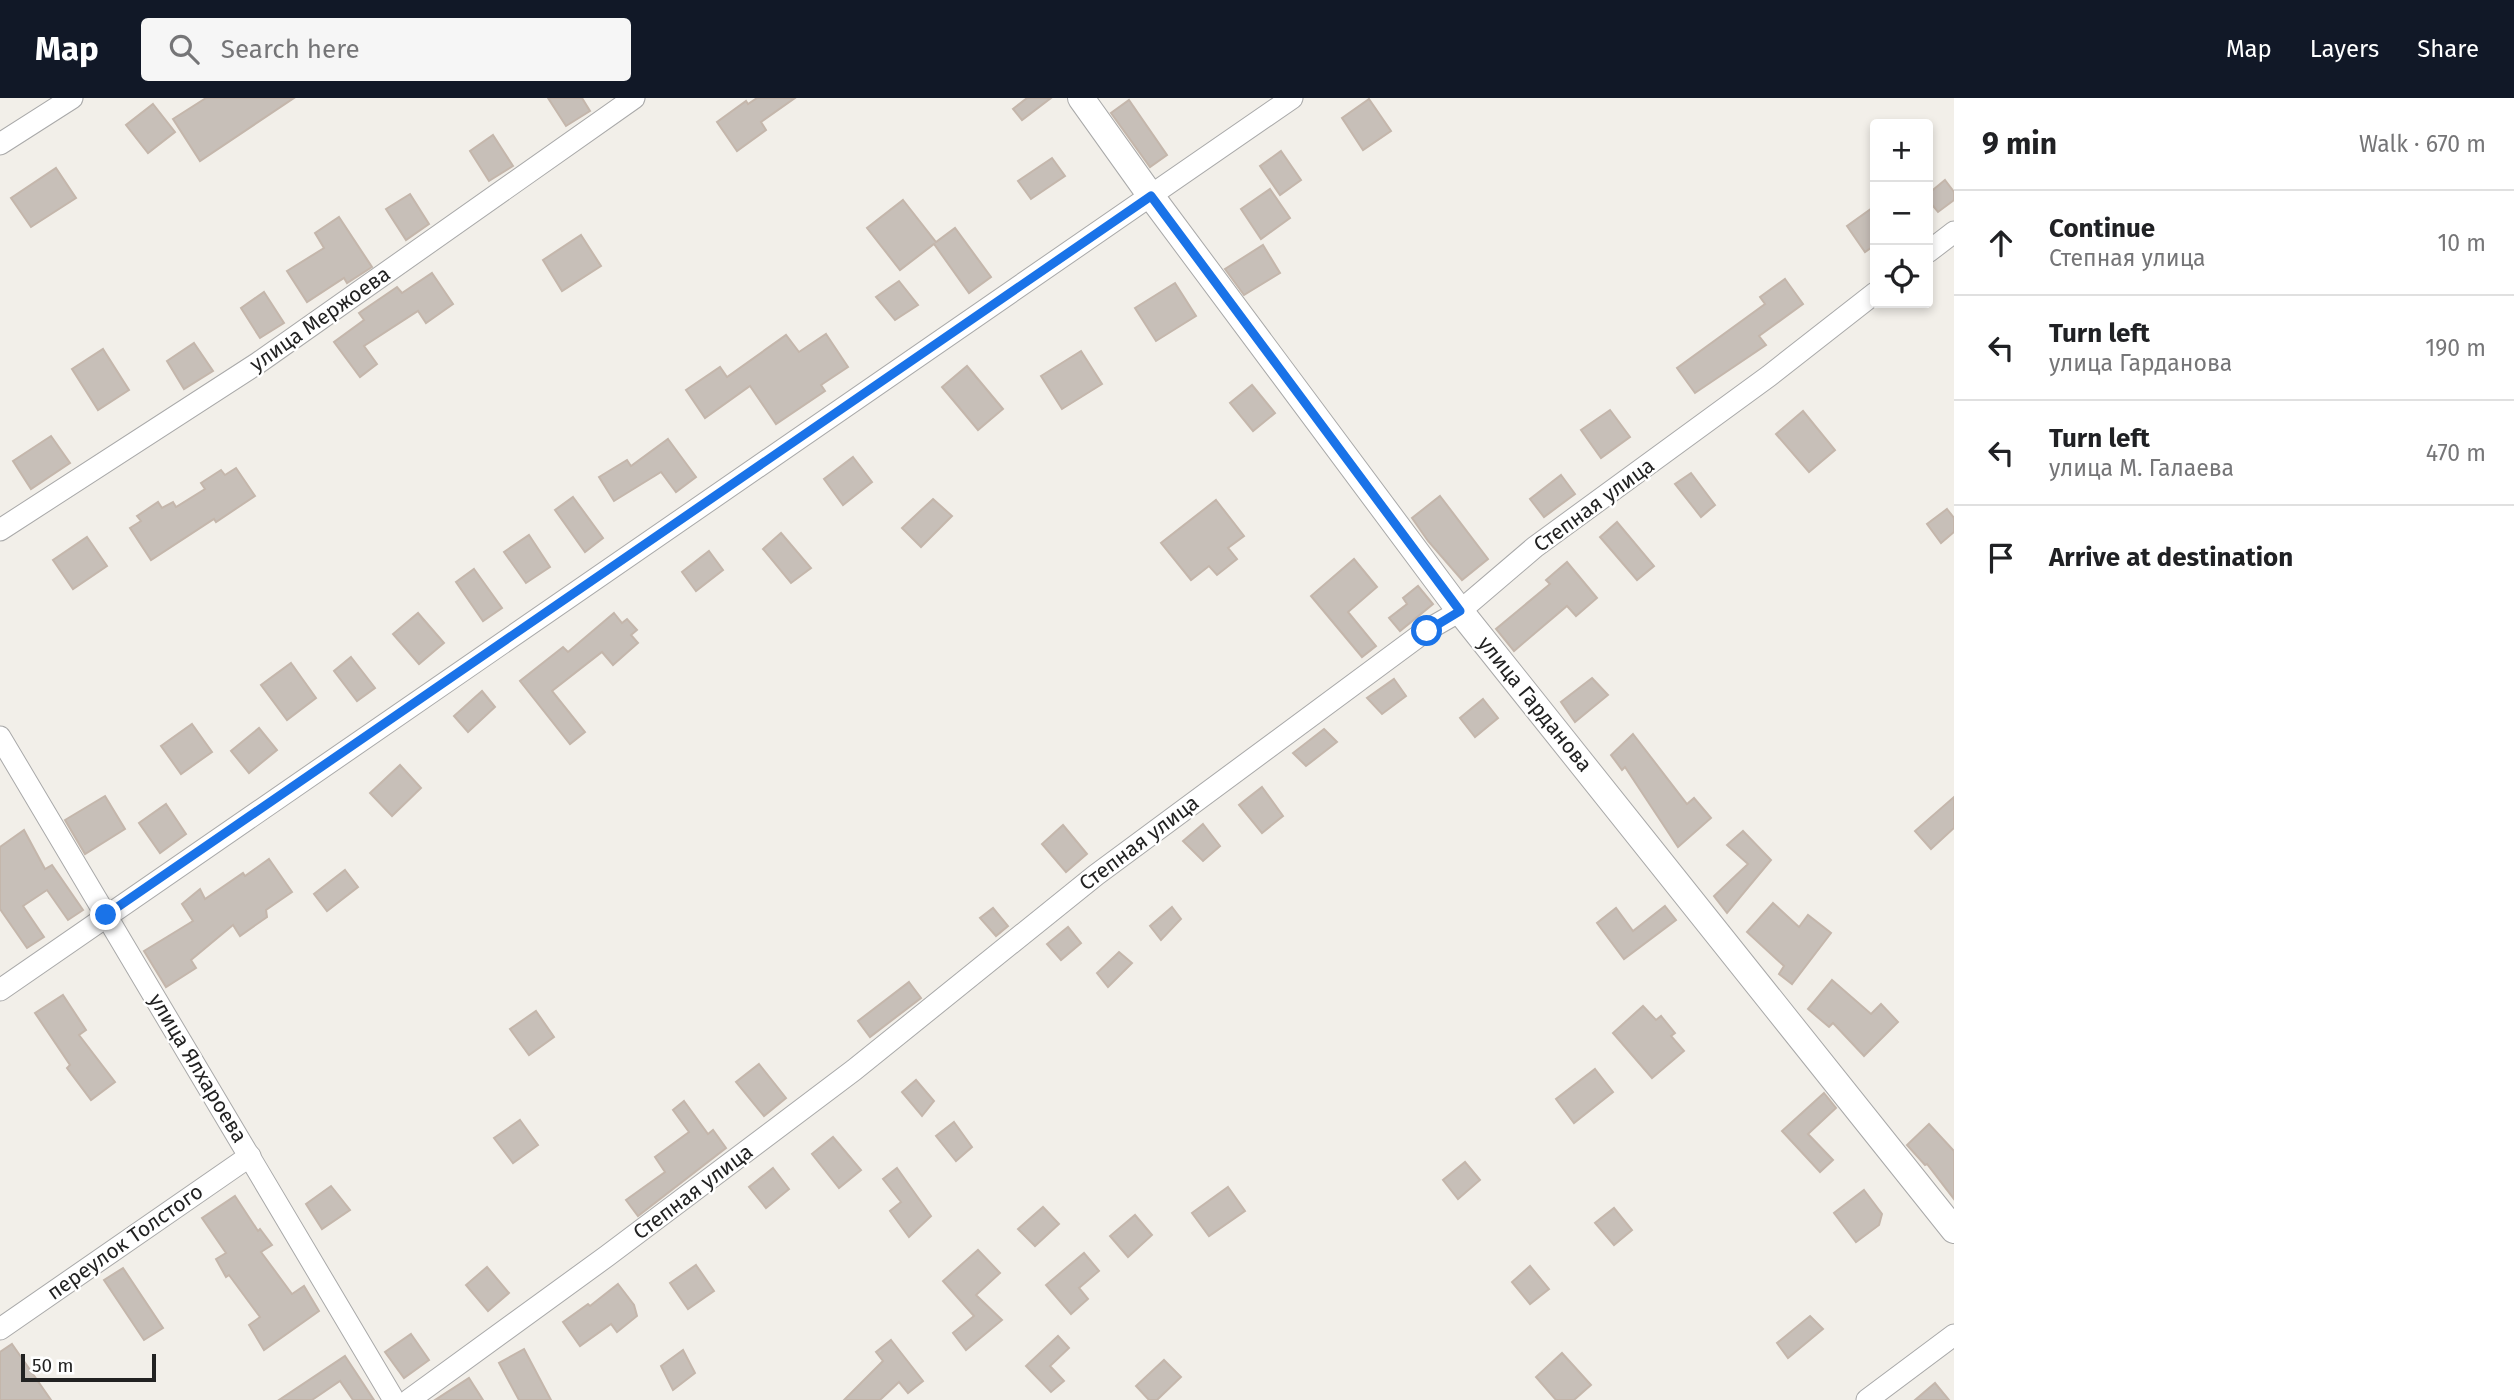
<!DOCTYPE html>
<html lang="en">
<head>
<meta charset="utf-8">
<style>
  :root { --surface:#fff; --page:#f6f6f6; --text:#202124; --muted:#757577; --line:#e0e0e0; --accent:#111827 }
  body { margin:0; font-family:"Fira Sans",sans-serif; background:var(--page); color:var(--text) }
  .controls { position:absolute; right:21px; top:21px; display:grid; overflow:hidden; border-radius:7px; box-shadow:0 4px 10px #0003 }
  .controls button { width:63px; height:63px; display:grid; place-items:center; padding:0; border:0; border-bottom:2px solid var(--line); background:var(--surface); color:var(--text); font:35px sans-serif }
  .scale { position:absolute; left:21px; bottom:18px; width:135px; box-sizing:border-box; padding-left:7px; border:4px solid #222; border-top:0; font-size:19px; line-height:24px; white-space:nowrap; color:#222; -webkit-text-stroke:5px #fff; paint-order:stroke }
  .stop { position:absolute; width:21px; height:21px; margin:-16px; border:5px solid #1a73e8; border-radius:50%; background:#fff }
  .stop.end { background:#1a73e8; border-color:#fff; box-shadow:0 2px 7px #0008 }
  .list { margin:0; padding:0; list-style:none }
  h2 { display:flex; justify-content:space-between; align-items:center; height:91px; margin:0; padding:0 28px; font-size:30px }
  h2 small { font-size:23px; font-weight:400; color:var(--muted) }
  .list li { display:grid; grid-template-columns:46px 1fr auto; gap:21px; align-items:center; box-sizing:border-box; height:105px; padding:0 28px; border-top:2px solid var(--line) }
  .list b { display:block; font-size:26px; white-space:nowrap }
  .list p { margin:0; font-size:23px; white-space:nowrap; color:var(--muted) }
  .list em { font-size:23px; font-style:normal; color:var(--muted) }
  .icon { flex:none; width:38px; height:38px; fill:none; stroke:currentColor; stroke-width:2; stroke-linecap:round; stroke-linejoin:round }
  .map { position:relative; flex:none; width:1954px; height:1302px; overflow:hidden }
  header { display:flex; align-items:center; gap:42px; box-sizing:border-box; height:98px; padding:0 35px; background:var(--accent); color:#fff }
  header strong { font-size:33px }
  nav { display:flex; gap:38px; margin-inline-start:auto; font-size:24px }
  .search { width:490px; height:63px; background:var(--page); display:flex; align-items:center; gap:18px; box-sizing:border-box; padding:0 24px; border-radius:7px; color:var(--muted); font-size:26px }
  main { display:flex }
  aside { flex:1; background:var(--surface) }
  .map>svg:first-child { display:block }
  .building { fill:#c7bfb8; stroke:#c4b6ab; stroke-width:2 }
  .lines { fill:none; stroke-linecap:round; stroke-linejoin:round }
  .minor-casing { stroke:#a9a9a9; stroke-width:23 }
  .tertiary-casing { stroke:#a9a9a9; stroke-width:28 }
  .minor { stroke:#fff; stroke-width:21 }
  .tertiary { stroke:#fff; stroke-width:26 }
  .route { stroke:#1a73e8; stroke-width:9 }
  .labels { text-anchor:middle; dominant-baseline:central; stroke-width:5; stroke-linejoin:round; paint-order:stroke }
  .street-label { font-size:21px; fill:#222; stroke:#fff }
</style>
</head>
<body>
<header>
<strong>Map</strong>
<div class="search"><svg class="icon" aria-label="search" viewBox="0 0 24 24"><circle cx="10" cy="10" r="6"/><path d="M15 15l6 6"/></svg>Search here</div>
<nav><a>Map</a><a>Layers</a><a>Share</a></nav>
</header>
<main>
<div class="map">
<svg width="1954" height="1302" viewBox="0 0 1954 1302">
  <rect width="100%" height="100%" fill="#f2efe9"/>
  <g class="building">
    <path d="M206,0H294L200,63L173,21Z"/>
    <path d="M548,0H582L590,13L566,28Z"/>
    <path d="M757,0H795L761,24L766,32L737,53L717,24L746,3L748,6Z"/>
    <path d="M1027,0H1051L1022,22L1013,11Z"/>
    <path d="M1369,1L1391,33L1363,52L1342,20Z"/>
    <path d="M1129,2L1167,57L1150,69L1111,15Z"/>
    <path d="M153,6L175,34L148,55L126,27Z"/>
    <path d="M493,37L513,68L489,83L470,53Z"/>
    <path d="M1281,53L1301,82L1280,97L1260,68Z"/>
    <path d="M1052,60L1065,78L1031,101L1018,83Z"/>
    <path d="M56,70L76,100L31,129L11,100Z"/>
    <path d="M1945,82L1954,94V102L1938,114L1928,102V96Z"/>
    <path d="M1270,91L1290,120L1261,141L1241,111Z"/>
    <path d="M410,96L429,126L406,142L386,111Z"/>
    <path d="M903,102L936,144L955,130L991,179L969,195L934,146L900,172L867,130Z"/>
    <path d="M1875,108V147L1865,154L1847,128Z"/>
    <path d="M339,119L372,169L347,185L344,180L307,204L287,173L324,150L315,135Z"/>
    <path d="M581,137L601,168L562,193L543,162Z"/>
    <path d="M1263,147L1280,175L1244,197L1225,171Z"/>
    <path d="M432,175L453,206L426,225L418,213L364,248L377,266L360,279L334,244L364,222L359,215L397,189L402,195Z"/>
    <path d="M1785,181L1803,206L1759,238L1766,247L1695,295L1677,270L1765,206L1760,199Z"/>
    <path d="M899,183L918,207L895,222L876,199Z"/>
    <path d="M1175,185L1196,218L1156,243L1135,210Z"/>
    <path d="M264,194L284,225L260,240L241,210Z"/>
    <path d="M826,236L848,269L821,287L825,293L776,326L750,288L705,320L686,292L720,269L727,279L786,237L799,254Z"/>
    <path d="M194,245L213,273L184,291L167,263Z"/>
    <path d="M103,251L129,292L98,312L72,271Z"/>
    <path d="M1081,253L1102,286L1062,311L1041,278Z"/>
    <path d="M967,268L1003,311L978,332L942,289Z"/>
    <path d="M1252,287L1275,315L1253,333L1230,305Z"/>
    <path d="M1610,312L1630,339L1601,360L1581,332Z"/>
    <path d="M1803,313L1835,352L1809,374L1776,336Z"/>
    <path d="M51,338L70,365L31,391L13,363Z"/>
    <path d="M668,341L696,379L676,394L661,374L614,403L599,379L627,362L631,368Z"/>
    <path d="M853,359L872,384L843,407L824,381Z"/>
    <path d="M236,370L255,398L216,424L214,421L151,462L130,430L141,423L137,418L158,404L162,410L173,404L176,409L205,391L201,385L221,372L225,377Z"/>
    <path d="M1691,375L1715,407L1701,419L1675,386Z"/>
    <path d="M1561,377L1575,396L1544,419L1530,401Z"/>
    <path d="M1440,398L1488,461L1462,482L1428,443L1412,420Z"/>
    <path d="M573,399L603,440L585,454L555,412Z"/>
    <path d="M933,401L952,418L921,449L902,430Z"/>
    <path d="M1216,402L1244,438L1228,450L1237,461L1217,477L1209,468L1191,482L1161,445Z"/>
    <path d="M1947,411L1954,420V434L1941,445L1927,426Z"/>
    <path d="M1617,424L1654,468L1637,482L1600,439Z"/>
    <path d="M781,435L811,470L791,485L763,451Z"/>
    <path d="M529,437L550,469L526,485L504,454Z"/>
    <path d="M87,439L107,468L73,491L53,462Z"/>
    <path d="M709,453L723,472L696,493L682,474Z"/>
    <path d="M1354,461L1377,489L1348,514L1376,548L1362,559L1311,498Z"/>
    <path d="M1567,464L1597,500L1576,518L1567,508L1514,553L1496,531L1550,486L1546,482Z"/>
    <path d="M474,471L502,510L483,523L456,484Z"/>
    <path d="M1418,488L1433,506L1400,533L1389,520L1407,506L1403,500Z"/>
    <path d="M418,515L444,545L419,566L393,536Z"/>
    <path d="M614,515L622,525L627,521L637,532L631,537L638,545L613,567L602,554L552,593L585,634L570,646L520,583L563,549L568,554Z"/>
    <path d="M351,559L375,590L357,603L334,573Z"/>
    <path d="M291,565L316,600L287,622L261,587Z"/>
    <path d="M1592,580L1608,597L1575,624L1561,604Z"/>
    <path d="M1394,581L1406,598L1382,616L1367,600Z"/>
    <path d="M482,593L495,609L468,634L454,618Z"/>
    <path d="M1483,601L1498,620L1475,639L1460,620Z"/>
    <path d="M192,626L212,654L181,676L161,648Z"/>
    <path d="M259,630L277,652L249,675L231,653Z"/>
    <path d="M1324,631L1337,644L1306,668L1293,655Z"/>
    <path d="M1633,636L1687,706L1694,700L1711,720L1678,749L1625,669L1622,672L1611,657Z"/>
    <path d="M400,667L421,690L392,718L370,695Z"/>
    <path d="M1262,689L1283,718L1262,735L1239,707Z"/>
    <path d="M105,698L125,731L85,756L65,722Z"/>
    <path d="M1954,699V730L1931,751L1915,733Z"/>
    <path d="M166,706L186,736L160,755L139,725Z"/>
    <path d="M1203,726L1220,748L1203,763L1183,743Z"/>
    <path d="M1063,727L1087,756L1066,774L1042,746Z"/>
    <path d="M24,732L45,771L52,767L83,812L68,822L47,792L23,808L44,839L27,850L0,811V749Z"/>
    <path d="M1743,733L1771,762L1727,815L1714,798L1748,766L1727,747Z"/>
    <path d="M269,761L292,794L266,812L267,819L240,838L233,827L191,862L196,870L166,889L144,853L193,823L182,806L200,791L205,801L243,775L245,778Z"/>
    <path d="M345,772L358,789L327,813L314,796Z"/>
    <path d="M1773,805L1799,829L1808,817L1831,835L1792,886L1779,876L1784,868L1747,834Z"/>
    <path d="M1665,808L1676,822L1624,861L1597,825L1616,810L1633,833Z"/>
    <path d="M1172,809L1181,821L1161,842L1150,828Z"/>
    <path d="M993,810L1008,828L996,838L980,820Z"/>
    <path d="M1068,829L1081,845L1061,862L1047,846Z"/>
    <path d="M1119,854L1132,865L1108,889L1097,875Z"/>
    <path d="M1832,882L1871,916L1881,906L1898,924L1864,958L1833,925L1829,929L1808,911Z"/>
    <path d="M909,884L921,900L870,939L858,923Z"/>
    <path d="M63,897L86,932L79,937L115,984L91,1002L67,970L70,967L35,915Z"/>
    <path d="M1643,908L1656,922L1661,918L1675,935L1671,938L1684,953L1652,980L1613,935Z"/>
    <path d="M536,913L554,939L529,957L510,931Z"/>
    <path d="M759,966L786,1000L764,1018L736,984Z"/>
    <path d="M1595,971L1613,994L1574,1025L1556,1001Z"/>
    <path d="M916,982L934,1003L922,1018L902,994Z"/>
    <path d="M1824,995L1836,1010L1808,1036L1833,1062L1820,1074L1782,1033Z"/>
    <path d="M684,1003L708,1036L713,1032L726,1050L638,1118L626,1102L665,1074L655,1059L689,1034L673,1012Z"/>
    <path d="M520,1022L538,1047L513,1065L494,1040Z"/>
    <path d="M954,1024L972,1049L956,1063L936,1038Z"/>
    <path d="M1929,1026L1954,1053V1101L1927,1066L1925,1067L1907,1047Z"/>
    <path d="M833,1039L861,1072L839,1090L812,1056Z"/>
    <path d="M1465,1064L1480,1082L1458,1101L1443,1082Z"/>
    <path d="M773,1070L789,1091L766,1110L749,1089Z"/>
    <path d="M897,1070L931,1118L909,1139L890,1113L901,1104L883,1081Z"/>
    <path d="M331,1088L350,1112L322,1131L306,1106Z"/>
    <path d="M1228,1089L1245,1113L1209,1138L1192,1115Z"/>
    <path d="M1864,1092L1882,1116L1879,1127L1856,1144L1834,1115Z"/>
    <path d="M235,1098L258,1133L260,1131L272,1147L261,1154L292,1196L304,1188L319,1213L264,1252L249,1227L260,1219L229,1177L226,1179L216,1161L226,1155L202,1120Z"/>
    <path d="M1043,1109L1059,1126L1035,1148L1018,1131Z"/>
    <path d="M1614,1110L1632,1132L1614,1147L1595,1125Z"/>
    <path d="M1135,1117L1152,1137L1128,1159L1110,1138Z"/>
    <path d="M978,1152L1000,1175L976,1197L1002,1222L966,1252L953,1235L974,1218L943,1183Z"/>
    <path d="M1084,1155L1099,1173L1079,1190L1088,1201L1071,1216L1046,1187Z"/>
    <path d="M696,1167L714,1193L688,1211L670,1185Z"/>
    <path d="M1530,1168L1549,1191L1530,1206L1512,1184Z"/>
    <path d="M487,1169L509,1195L488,1213L466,1187Z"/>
    <path d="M123,1170L163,1230L144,1242L104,1182Z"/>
    <path d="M618,1186L634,1207L637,1218L617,1234L611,1226L580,1248L563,1224L588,1206L590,1208Z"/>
    <path d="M1810,1218L1823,1231L1788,1260L1777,1245Z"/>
    <path d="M411,1236L429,1262L404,1280L385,1254Z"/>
    <path d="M1058,1238L1069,1250L1050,1268L1064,1283L1051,1294L1026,1268Z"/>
    <path d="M891,1242L923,1283L908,1295L899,1284L880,1302H844L883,1263L876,1254Z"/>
    <path d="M12,1246L51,1302H0V1254Z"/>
    <path d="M524,1251L551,1302H519L499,1265Z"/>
    <path d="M683,1252L695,1275L673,1292L661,1268Z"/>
    <path d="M1562,1255L1591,1287L1574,1302H1556L1536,1279Z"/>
    <path d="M345,1258L374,1302H353L340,1283L312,1302H279Z"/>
    <path d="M1164,1262L1181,1279L1157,1302H1149L1136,1288Z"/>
    <path d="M469,1280L483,1302H435Z"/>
    <path d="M1935,1285L1949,1302H1915Z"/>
  </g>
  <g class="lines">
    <defs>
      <g id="minor">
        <path d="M0,46L72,0"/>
        <path d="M1928,154L1954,134"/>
        <path d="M0,432L258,265L634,0"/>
        <path d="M0,639L394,1302"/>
        <path d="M0,892L1292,0"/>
        <path d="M0,1231L250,1058"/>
        <path d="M409,1302L607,1158L854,972L1096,777L1427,532L1460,513L1535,449L1769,278L1875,195"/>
        <path d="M1867,1302L1954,1237"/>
      </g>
      <path id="tertiary" d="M1081,0L1151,98L1460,513L1954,1132"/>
    </defs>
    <use href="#minor" class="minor-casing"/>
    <use href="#tertiary" class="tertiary-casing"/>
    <use href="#minor" class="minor"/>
    <use href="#tertiary" class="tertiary"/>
  </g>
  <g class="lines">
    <path class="route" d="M106,817L1151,98L1460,513L1427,533"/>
  </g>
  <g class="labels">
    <g class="street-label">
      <text transform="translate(320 221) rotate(-35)">улица Мержоева</text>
      <text transform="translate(1594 407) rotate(-36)">Степная улица</text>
      <text transform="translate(1535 606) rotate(51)">улица Гарданова</text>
      <text transform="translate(1139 745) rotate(-37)">Степная улица</text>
      <text transform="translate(198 970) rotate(59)">улица Ялхароева</text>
      <text transform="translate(693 1094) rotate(-37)">Степная улица</text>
      <text transform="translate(125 1144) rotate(-35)">переулок Толстого</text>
    </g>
  </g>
</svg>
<div class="controls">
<button>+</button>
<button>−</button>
<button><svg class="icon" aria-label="locate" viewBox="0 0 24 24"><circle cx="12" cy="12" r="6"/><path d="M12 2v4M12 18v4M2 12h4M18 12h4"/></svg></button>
</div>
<div class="scale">50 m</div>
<div class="stop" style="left:1427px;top:533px"></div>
<div class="stop end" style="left:106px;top:817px"></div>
</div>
<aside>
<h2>9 min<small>Walk · 670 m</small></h2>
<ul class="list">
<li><svg class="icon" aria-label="ahead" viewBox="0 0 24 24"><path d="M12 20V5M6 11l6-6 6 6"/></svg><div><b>Continue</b><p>Степная улица</p></div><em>10 m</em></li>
<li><svg class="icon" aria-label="left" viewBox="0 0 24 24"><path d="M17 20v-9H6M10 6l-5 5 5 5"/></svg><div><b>Turn left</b><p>улица Гарданова</p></div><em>190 m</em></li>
<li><svg class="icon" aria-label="left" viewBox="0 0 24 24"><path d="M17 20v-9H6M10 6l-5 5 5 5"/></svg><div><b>Turn left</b><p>улица М. Галаева</p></div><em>470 m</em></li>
<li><svg class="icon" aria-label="arrive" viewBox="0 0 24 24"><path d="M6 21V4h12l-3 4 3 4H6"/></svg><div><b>Arrive at destination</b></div></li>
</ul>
</aside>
</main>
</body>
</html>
